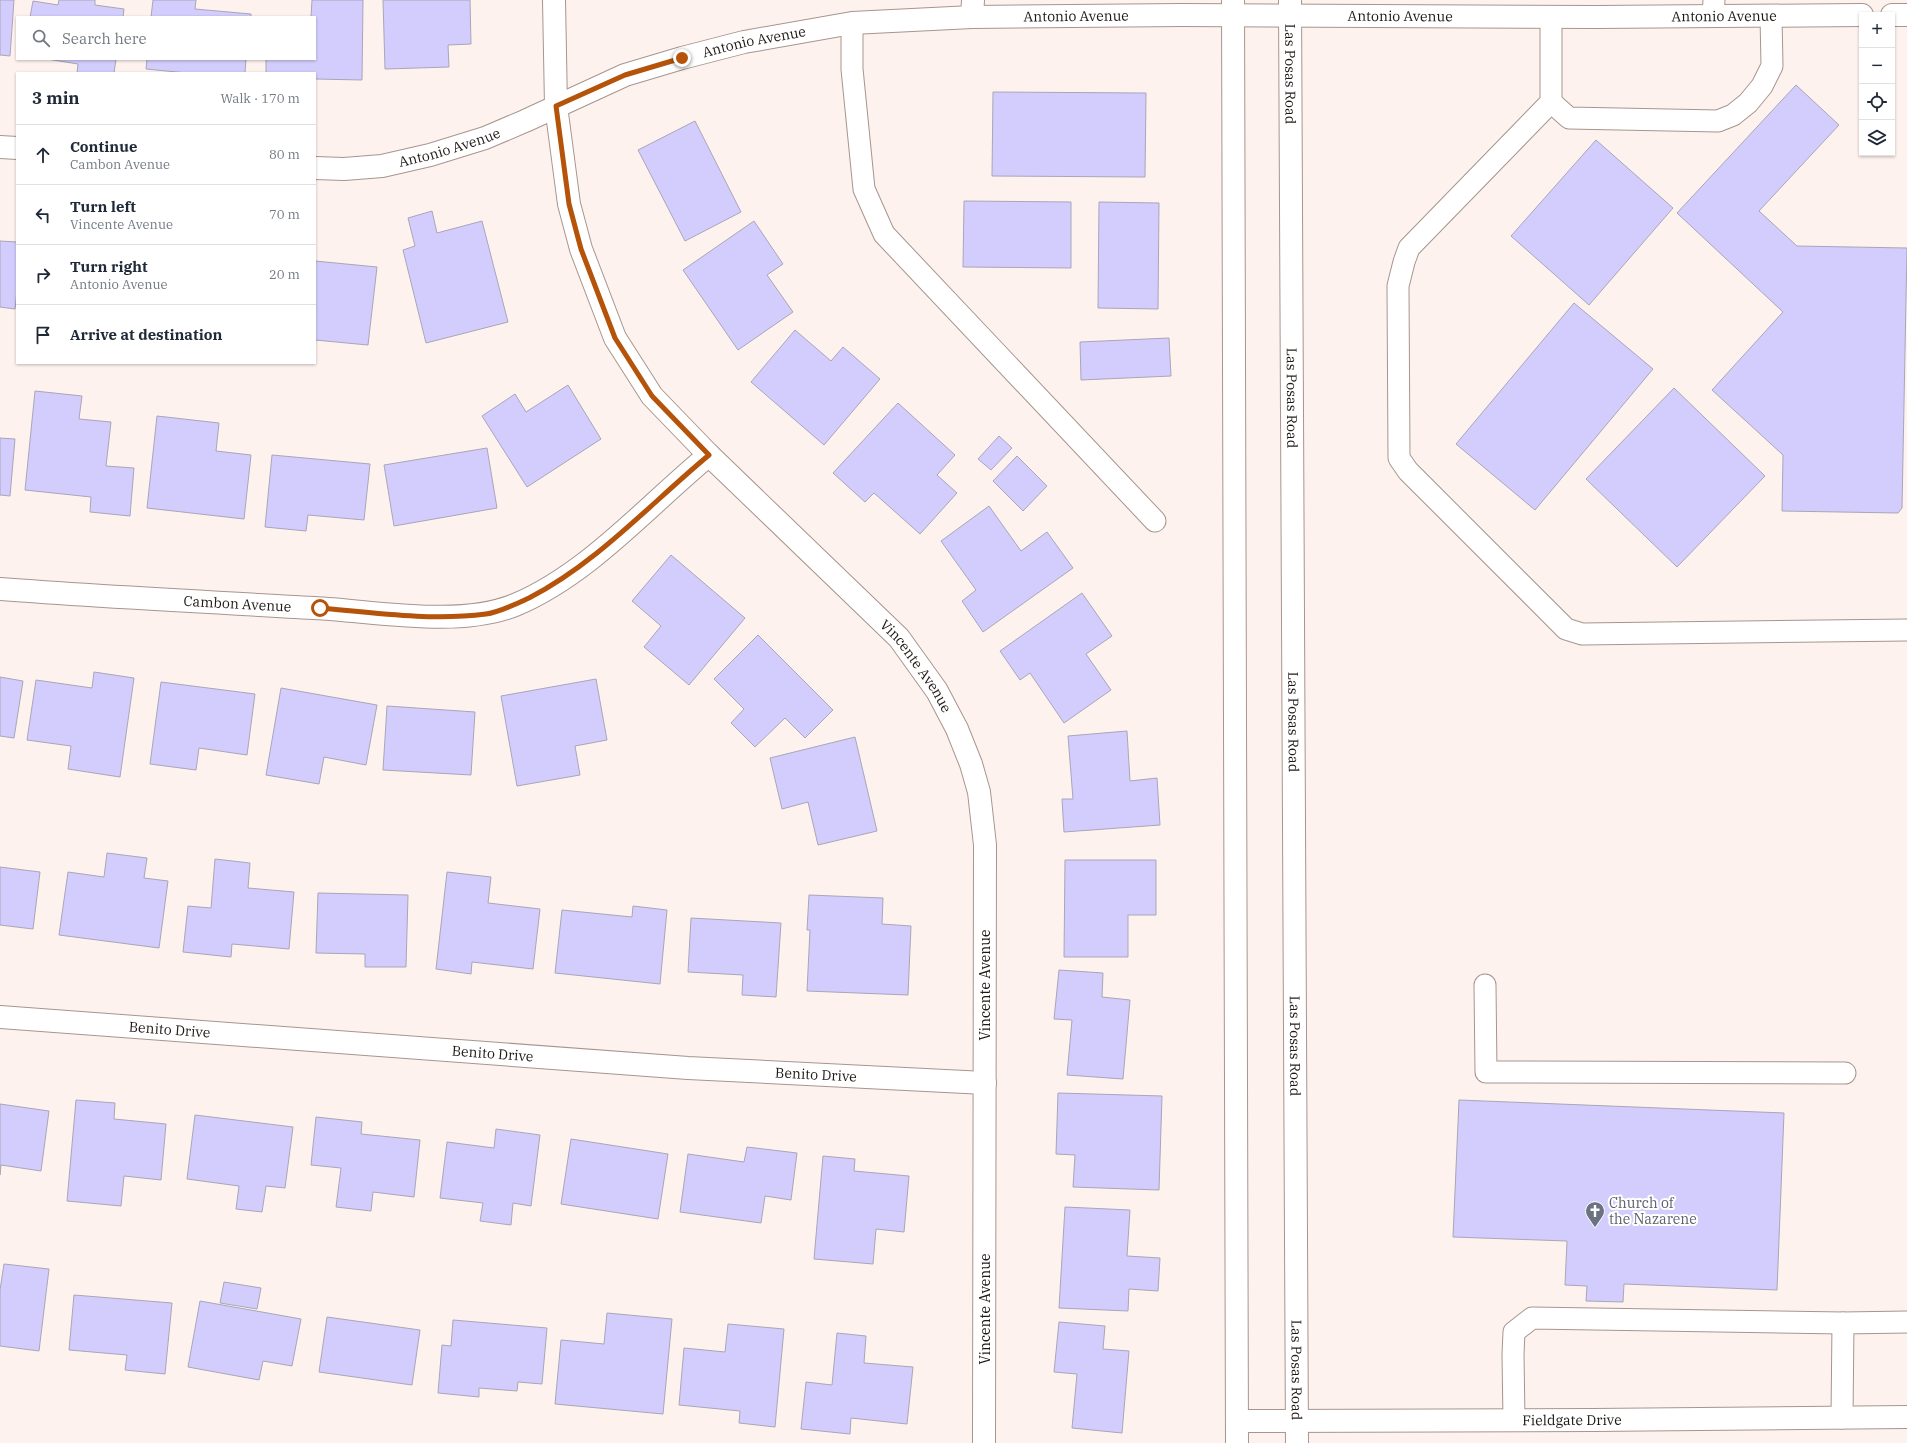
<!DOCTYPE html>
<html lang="en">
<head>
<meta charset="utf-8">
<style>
  :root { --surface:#fff; --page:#f6f6f7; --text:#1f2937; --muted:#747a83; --line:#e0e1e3 }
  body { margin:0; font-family:"IBM Plex Serif",serif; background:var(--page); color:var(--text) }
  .controls { position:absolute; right:12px; top:12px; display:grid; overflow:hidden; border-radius:0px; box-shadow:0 1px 3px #0004 }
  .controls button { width:36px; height:36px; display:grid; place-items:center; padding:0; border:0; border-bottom:1px solid var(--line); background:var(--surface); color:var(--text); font:20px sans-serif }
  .stop { position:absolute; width:12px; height:12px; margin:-9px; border:3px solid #b45309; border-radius:50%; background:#fff }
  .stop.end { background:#b45309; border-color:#fff; box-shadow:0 1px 4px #0008 }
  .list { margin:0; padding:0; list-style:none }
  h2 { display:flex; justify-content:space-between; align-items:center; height:52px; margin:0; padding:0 16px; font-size:17px }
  h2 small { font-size:13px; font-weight:400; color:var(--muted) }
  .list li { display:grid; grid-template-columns:26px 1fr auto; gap:12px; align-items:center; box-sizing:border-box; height:60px; padding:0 16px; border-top:1px solid var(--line) }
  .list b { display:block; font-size:15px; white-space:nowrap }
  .list p { margin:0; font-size:13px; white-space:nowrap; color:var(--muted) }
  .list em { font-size:13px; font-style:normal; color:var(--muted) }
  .icon { flex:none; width:22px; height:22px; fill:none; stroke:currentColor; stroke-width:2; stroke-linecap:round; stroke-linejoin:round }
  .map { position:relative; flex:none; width:1907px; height:1443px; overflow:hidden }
  .search { position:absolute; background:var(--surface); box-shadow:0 1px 3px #0004; left:16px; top:16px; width:300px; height:44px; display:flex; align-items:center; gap:10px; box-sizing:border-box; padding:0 14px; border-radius:0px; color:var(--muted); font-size:15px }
  .panel { position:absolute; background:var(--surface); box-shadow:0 1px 3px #0004; left:16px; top:72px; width:300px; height:292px; border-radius:0px }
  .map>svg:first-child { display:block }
  .building { fill:#d2cdfd; stroke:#a8a6b7 }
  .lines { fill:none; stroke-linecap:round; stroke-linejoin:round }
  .lane-casing { stroke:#a7958e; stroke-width:23 }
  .street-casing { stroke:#a7958e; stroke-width:24 }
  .secondary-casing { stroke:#a7958e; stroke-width:24 }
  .lane { stroke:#fff; stroke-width:21 }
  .street { stroke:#fff; stroke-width:22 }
  .secondary { stroke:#fff; stroke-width:22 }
  .route { stroke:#b45309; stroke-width:5 }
  .labels { text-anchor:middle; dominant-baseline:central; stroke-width:4; stroke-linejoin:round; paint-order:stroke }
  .street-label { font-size:14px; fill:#1e1815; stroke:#fff }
  .worship-label { font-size:14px; fill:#5b616d; stroke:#fff; text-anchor:start }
</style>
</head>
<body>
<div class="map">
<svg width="1907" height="1443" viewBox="0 0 1907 1443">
  <rect width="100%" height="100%" fill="#fef2ee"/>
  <g class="building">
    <path d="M0,0H14L10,56L0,55Z"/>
    <path d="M59,0H95V5L124,9L123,17H30L33,1L58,5Z"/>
    <path d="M153,0H196L195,9L251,14V17H151Z"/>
    <path d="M312,0H363L362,80L315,79V73H266V59H315V17H311Z"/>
    <path d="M383,0H470L471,44L448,45L449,67L385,69Z"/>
    <path d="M47,59H116L114,73H77L78,64Z"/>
    <path d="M147,59H246L245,73H187L146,69Z"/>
    <path d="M1796,85L1839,125L1759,211L1797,246L1907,248L1902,508L1898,513L1782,511L1783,455L1712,390L1783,312L1677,213Z"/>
    <path d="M993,92L1146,93L1145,177L992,176Z"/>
    <path d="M695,121L741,212L685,241L638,150Z"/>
    <path d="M1596,140L1673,208L1589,305L1511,236Z"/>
    <path d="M964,201L1071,202V268L963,267Z"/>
    <path d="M1099,202L1159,203L1158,309L1098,308Z"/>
    <path d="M432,211L437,233L482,221L508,322L426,343L403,250L415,246L408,218Z"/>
    <path d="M754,221L783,264L767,275L793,312L738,350L683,270Z"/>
    <path d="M0,241L17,242V291L15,309L0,307Z"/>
    <path d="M315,261L377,267L368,345L315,340Z"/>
    <path d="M1574,303L1653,369L1535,510L1456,444Z"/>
    <path d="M795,330L831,361L843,347L880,379L824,445L751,382Z"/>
    <path d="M1169,338L1171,376L1081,380L1080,342Z"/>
    <path d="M568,385L601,439L527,487L482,416L515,394L526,412Z"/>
    <path d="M1674,388L1765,476L1677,567L1586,479Z"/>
    <path d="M35,391L82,396L79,419L111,422L106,466L134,468L130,516L90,512L91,497L25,490Z"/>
    <path d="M898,403L955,455L937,475L957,493L920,534L874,493L865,502L833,473Z"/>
    <path d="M157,416L219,423L216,451L251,455L244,519L147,508Z"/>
    <path d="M999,436L1012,448L991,470L978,459Z"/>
    <path d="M0,438L15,439L10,496L0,495Z"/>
    <path d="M487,448L497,508L394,526L384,465Z"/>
    <path d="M272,455L370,464L364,520L308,515L306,531L265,527Z"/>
    <path d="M1017,456L1047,486L1023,511L993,481Z"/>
    <path d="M989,506L1021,551L1047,532L1073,568L983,632L962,601L976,590L941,541Z"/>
    <path d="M671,555L745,618L689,685L644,647L661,626L632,601Z"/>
    <path d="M1082,593L1112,636L1086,654L1111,690L1064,723L1030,673L1020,680L1000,651Z"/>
    <path d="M758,635L833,710L805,738L785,718L755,747L731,723L744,709L714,679Z"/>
    <path d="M94,672L134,678L120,777L68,769L71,746L27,740L36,680L92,688Z"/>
    <path d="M0,677L23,681L14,738L0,736Z"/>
    <path d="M596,679L607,740L575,746L580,775L517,786L501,696Z"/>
    <path d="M161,682L255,694L247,755L199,748L196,770L150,764Z"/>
    <path d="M281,688L377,705L366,765L324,757L319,784L266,775Z"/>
    <path d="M387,706L475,712L471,775L383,770Z"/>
    <path d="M1127,731L1130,781L1157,778L1160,825L1064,832L1062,799H1073L1068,736Z"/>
    <path d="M855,737L877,831L818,845L808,802L782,809L770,758Z"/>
    <path d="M107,853L147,858L144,878L168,881L159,948L59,935L68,872L104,877Z"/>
    <path d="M215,859L250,863L248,888L294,892L289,949L232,944L231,957L183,952L188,906L211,908Z"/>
    <path d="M1065,860H1156V915H1128V957H1064Z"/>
    <path d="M0,867L40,872L33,929L0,925Z"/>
    <path d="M447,872L491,877L488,903L540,909L533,969L472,962L471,974L436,969Z"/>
    <path d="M318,893L408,895L406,967H365V954L316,953Z"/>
    <path d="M809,895L883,898L882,924L911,926L908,995L807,991L810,930H807Z"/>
    <path d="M633,906L667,910L660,984L555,973L562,910L632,917Z"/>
    <path d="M691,918L781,923L776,997L742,995L743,975L688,972Z"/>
    <path d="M1059,970L1103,973L1102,997L1130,1000L1123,1079L1067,1075L1072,1020L1054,1019Z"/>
    <path d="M1058,1093L1162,1096L1159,1190L1073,1187L1075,1155L1056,1154Z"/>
    <path d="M76,1100L115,1103L114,1119L166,1124L161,1180L124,1176L121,1206L67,1201Z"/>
    <path d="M1459,1100L1784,1113L1777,1290L1624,1284L1623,1302L1586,1301L1587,1286L1565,1285L1567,1241L1453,1237Z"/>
    <path d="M0,1104L49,1111L41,1171L1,1165L0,1175Z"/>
    <path d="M195,1115L293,1127L285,1188L266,1186L262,1212L236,1209L239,1186L187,1179Z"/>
    <path d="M316,1117L362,1122L361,1134L420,1140L414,1197L373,1192L371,1211L336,1207L341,1168L311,1165Z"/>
    <path d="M496,1129L540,1135L531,1206L513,1203L511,1225L480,1221L483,1203L440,1198L447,1142L494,1148Z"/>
    <path d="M571,1139L668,1154L658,1219L561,1204Z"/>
    <path d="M747,1147L797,1153L791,1200L765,1196L761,1223L680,1212L688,1154L744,1162Z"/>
    <path d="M823,1156L855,1159L854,1171L909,1176L904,1232L876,1229L873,1264L814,1259Z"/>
    <path d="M1065,1207L1130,1210L1127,1256L1160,1258L1158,1291L1129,1289L1128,1311L1059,1308Z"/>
    <path d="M4,1264L49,1269L39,1351L0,1346V1290Z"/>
    <path d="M224,1282L261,1288L257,1309L220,1303Z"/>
    <path d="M74,1295L172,1303L165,1374L125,1370L127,1355L69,1350Z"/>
    <path d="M200,1301L301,1319L292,1366L263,1361L259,1380L188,1367Z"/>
    <path d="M607,1313L672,1319L663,1414L555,1404L561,1340L604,1344Z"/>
    <path d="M327,1317L420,1330L412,1385L319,1372Z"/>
    <path d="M453,1320L547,1328L542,1384L518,1382L517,1391L479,1388V1397L438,1393L442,1345L451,1346Z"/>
    <path d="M1059,1322L1105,1326L1103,1349L1129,1351L1122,1433L1072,1428L1077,1374L1054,1372Z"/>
    <path d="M728,1324L784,1329L775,1427L739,1423L740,1411L679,1405L684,1348L725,1352Z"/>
    <path d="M837,1333L866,1336L864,1363L913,1367L907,1424L851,1418L850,1434L801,1429L806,1382L832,1385Z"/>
  </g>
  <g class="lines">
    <defs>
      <g id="lane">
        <path d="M1713,16L1714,0"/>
        <path d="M1551,17V102L1409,248L1404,262L1398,286L1399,458L1408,471L1566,629L1582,634L1907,630"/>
        <path d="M852,23V69L864,189L884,234L1155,521"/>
        <path d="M1551,102L1569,118L1718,121L1733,115L1748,103L1762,86L1772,66L1771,16"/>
        <path d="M1485,985L1486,1072L1845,1073"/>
        <path d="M1842,1418L1843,1323"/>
        <path d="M1514,1420L1513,1354L1514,1332L1532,1318L1843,1323L1907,1322"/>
      </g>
      <g id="street">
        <path id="s1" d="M554,0L556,106L569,204L581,249L615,338L652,396L709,455L899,638L937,691L957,729L971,764L979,792L985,845L984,1443"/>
        <path d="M972,17L973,0"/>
        <path id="s2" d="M0,589C105,597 209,602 314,608C375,611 458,628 515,605C589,574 648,505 709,455"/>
        <path id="s3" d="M0,1017L688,1068L985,1083"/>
        <path id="s4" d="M1237,1421L1593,1420L1907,1417"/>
      </g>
      <g id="secondary">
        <path d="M1233,0L1237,1443"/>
        <path id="s5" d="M1290,0L1297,1443"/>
        <path d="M1892,15H1907"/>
        <path d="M0,147L17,148"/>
        <path id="s6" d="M315,168L344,169L382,166L430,155L485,138L525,121L625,75L682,58L744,42L852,23L972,17L1182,15L1597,17L1862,15"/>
      </g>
    </defs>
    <use href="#lane" class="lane-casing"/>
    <use href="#street" class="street-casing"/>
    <use href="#secondary" class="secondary-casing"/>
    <use href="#lane" class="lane"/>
    <use href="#street" class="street"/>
    <use href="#secondary" class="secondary"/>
  </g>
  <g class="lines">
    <path class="route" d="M320,608C375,613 431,621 486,614C500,612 516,604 529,598C597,563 650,504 709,455L652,396L615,338L581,249L569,204L556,106L625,75L682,58"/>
  </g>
  <defs>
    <symbol id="church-pin" viewBox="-11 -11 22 30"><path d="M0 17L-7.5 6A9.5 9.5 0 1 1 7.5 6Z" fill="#6b7280" stroke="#fff"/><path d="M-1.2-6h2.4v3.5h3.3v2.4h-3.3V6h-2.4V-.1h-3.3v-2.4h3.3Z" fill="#fff"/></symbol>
  </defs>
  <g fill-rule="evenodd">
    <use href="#church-pin" x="1584" y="1200" width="22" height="30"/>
  </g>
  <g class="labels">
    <g class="street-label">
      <text stroke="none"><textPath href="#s6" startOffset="1109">Antonio Avenue</textPath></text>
      <text stroke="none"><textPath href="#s6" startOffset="785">Antonio Avenue</textPath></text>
      <text stroke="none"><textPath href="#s6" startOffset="1433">Antonio Avenue</textPath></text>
      <text stroke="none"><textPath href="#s6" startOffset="461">Antonio Avenue</textPath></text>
      <text stroke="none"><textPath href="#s5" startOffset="74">Las Posas Road</textPath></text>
      <text stroke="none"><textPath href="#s6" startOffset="137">Antonio Avenue</textPath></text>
      <text stroke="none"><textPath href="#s5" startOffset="398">Las Posas Road</textPath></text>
      <text stroke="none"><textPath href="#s2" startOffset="238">Cambon Avenue</textPath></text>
      <text stroke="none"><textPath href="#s1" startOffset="794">Vincente Avenue</textPath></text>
      <text stroke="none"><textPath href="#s5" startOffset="722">Las Posas Road</textPath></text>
      <text transform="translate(985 985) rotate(-90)">Vincente Avenue</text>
      <text stroke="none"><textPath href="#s3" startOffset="170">Benito Drive</textPath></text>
      <text stroke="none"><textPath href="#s5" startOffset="1046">Las Posas Road</textPath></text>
      <text stroke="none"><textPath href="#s3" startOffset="494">Benito Drive</textPath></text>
      <text stroke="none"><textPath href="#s3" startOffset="818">Benito Drive</textPath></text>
      <text transform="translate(985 1309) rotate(-90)">Vincente Avenue</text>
      <text stroke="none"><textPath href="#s5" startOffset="1370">Las Posas Road</textPath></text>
      <text stroke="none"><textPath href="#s4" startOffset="335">Fieldgate Drive</textPath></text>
    </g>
    <g class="worship-label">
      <text x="1609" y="1203">Church of<tspan x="1609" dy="16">the Nazarene</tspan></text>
    </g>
  </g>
</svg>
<div class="controls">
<button>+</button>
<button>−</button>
<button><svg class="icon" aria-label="locate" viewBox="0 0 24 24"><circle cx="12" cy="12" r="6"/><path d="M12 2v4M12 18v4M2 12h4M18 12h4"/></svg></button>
<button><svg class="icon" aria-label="layers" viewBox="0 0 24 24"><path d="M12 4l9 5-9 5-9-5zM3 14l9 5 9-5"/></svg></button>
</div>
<div class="stop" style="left:320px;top:608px"></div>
<div class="stop end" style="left:682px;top:58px"></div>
<div class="search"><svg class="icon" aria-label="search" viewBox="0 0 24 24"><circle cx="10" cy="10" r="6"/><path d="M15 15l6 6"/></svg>Search here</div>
<section class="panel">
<h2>3 min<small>Walk · 170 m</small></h2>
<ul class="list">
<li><svg class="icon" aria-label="ahead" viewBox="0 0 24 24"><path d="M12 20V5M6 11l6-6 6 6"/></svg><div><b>Continue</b><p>Cambon Avenue</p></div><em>80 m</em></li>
<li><svg class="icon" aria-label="left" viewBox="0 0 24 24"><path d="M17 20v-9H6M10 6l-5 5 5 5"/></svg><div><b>Turn left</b><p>Vincente Avenue</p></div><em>70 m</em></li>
<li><svg class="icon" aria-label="right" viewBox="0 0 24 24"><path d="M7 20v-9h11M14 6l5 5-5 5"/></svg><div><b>Turn right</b><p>Antonio Avenue</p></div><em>20 m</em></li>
<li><svg class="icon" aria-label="arrive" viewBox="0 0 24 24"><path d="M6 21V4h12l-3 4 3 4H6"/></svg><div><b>Arrive at destination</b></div></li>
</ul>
</section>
</div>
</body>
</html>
